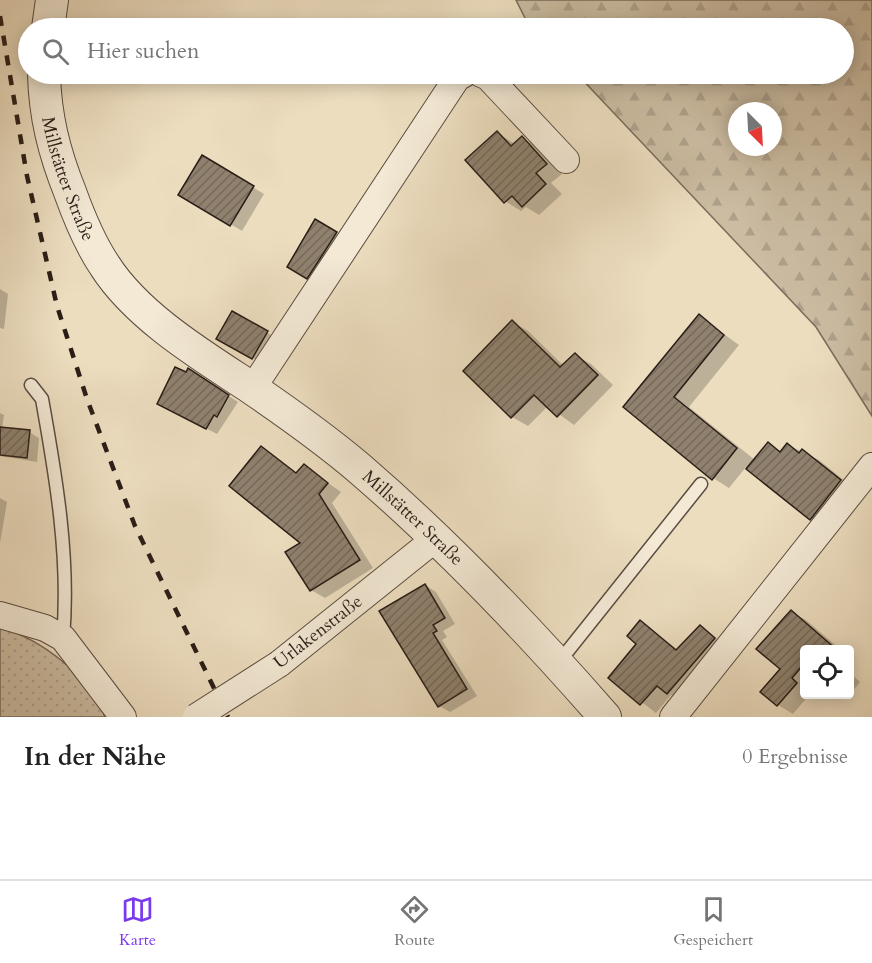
<!DOCTYPE html>
<html lang="de">
<head>
<meta charset="utf-8">
<style>
  :root { --surface:#fff; --page:#f6f6f6; --text:#222; --muted:#767676; --line:#e0e0e0; --accent:#7c3aed }
  body { margin:0; font-family:Cardo,serif; background:var(--page); color:var(--text) }
  .controls { position:absolute; right:18px; bottom:18px; display:grid; overflow:hidden; border-radius:6px; box-shadow:0 3px 15px #0003 }
  .controls button { width:54px; height:54px; display:grid; place-items:center; padding:0; border:0; border-bottom:2px solid var(--line); background:var(--surface); color:var(--text); font:30px sans-serif }
  .compass { position:absolute; left:728px; top:102px; width:54px; height:54px; border-radius:50%; background:var(--surface); box-shadow:0 3px 15px #0003; rotate:156deg }
  .list { margin:0; padding:0; list-style:none }
  h2 { display:flex; justify-content:space-between; align-items:center; height:78px; margin:0; padding:0 24px; font-size:26px }
  h2 small { font-size:20px; font-weight:400; color:var(--muted) }
  .icon { flex:none; width:33px; height:33px; fill:none; stroke:currentColor; stroke-width:2; stroke-linecap:round; stroke-linejoin:round }
  .map { position:relative; flex:none; width:872px; height:717px; overflow:hidden }
  .search { position:absolute; background:var(--surface); box-shadow:0 3px 15px #0003; left:18px; right:18px; top:18px; height:66px; display:flex; align-items:center; gap:15px; box-sizing:border-box; padding:0 21px; border-radius:33px; color:var(--muted); font-size:22px }
  .sheet { height:162px; background:var(--surface) }
  nav { display:flex; justify-content:space-around; align-items:center; box-sizing:border-box; height:84px; border-top:2px solid var(--line); background:var(--surface); font-size:16px; color:var(--muted) }
  nav a { display:grid; justify-items:center; gap:3px }
  nav .on { color:var(--accent) }
  .map>svg:first-child { display:block }
  .green { fill:url(#green-dots); stroke:#7a6c5c; stroke-width:1.5 }
  .forest { fill:url(#forest-firs); stroke:#7a6c5c; stroke-width:1.5; fill-rule:evenodd }
  .shadow { fill:#0003 }
  .building { fill:url(#building-hatch); stroke:#2a1d17; stroke-width:1.5 }
  .lines { fill:none; stroke-linecap:round; stroke-linejoin:round }
  .service-casing { stroke:#5a4d41; stroke-width:15 }
  .minor-casing { stroke:#5a4d41; stroke-width:28 }
  .tertiary-casing { stroke:#5a4d41; stroke-width:34 }
  .service { stroke:#f3e9d5; stroke-width:12 }
  .minor { stroke:#f3e9d5; stroke-width:26 }
  .tertiary { stroke:#f3e9d5; stroke-width:32 }
  .rail { stroke:#2a1d17; stroke-width:4.5; stroke-dasharray:10 10; stroke-linecap:butt }
  .minor-bridge-casing { stroke:#5a4d41; stroke-width:28; stroke-linecap:butt }
  .minor-bridge { stroke:#f3e9d5; stroke-width:26 }
  .labels { text-anchor:middle; dominant-baseline:central; stroke-width:5; stroke-linejoin:round; paint-order:stroke }
  .street-label { font-size:18px; fill:#2a1d17; stroke:#f3e9d5 }
</style>
</head>
<body>
<div class="map">
<svg width="872" height="717" viewBox="0 0 872 717">
  <defs>
    <pattern id="green-dots" width="8" height="8" patternUnits="userSpaceOnUse" patternTransform="scale(1.5)"><rect width="8" height="8" fill="#cbbca2"/><path d="M2 2h.1M6 6h.1" fill="none" stroke="#aea18b" stroke-width="1.8" stroke-linecap="round"/></pattern>
    <pattern id="forest-firs" width="22" height="20" patternUnits="userSpaceOnUse" patternTransform="scale(1.5)"><rect width="22" height="20" fill="#cbbca2"/><path d="M5 1l3.5 6h-7zM16 11l3.5 6h-7z" fill="#aea18b"/></pattern>
    <pattern id="building-hatch" width="6" height="6" patternUnits="userSpaceOnUse" patternTransform="scale(1.5)"><rect width="6" height="6" fill="#8f816e"/><path d="M-1 1l2-2M0 6l6-6M5 7l2-2" fill="none" stroke="#756959"/></pattern>
  </defs>
  <rect width="100%" height="100%" fill="#ecddbf"/>
  <filter id="stains"><feTurbulence type="fractalNoise" baseFrequency=".00333" numOctaves="4"/><feColorMatrix values="0 0 0 0 .2 0 0 0 0 .09 0 0 0 0 .02 0 0 0 .5 -.17"/></filter>
  <radialGradient id="worn" r=".72"><stop offset=".6" stop-color="#630" stop-opacity="0"/><stop offset="1" stop-color="#630" stop-opacity=".3"/></radialGradient>
  <path class="green" d="M0,628C40,638 91,677 105,717H0Z"/>
  <path class="forest" d="M516,0H872V416L816,327L577,74H844V28H534L526,20ZM737,111H773V147H737Z"/>
  <g class="shadow">
    <path d="M497,133L515,144L522,138L538,147L562,174L551,183L562,194L539,215L526,207L521,211L505,201Z"/>
    <path d="M203,157L264,194L242,231L180,194Z"/>
    <path d="M315,221L347,240L318,284L289,266Z"/>
    <path d="M0,289L8,294L4,329L0,328Z"/>
    <path d="M233,313L278,339L263,364L218,339Z"/>
    <path d="M699,316L739,345L689,407L755,460L768,444L782,452L788,445L819,460L857,491L827,528L811,519L746,467L729,488L713,478L625,407Z"/>
    <path d="M512,322L528,331L564,366L575,355L591,364L613,385L574,425L548,406L528,426L512,417Z"/>
    <path d="M198,376L238,402L217,434L169,409Z"/>
    <path d="M0,413L4,415L2,429L29,432L39,438L37,462L0,456Z"/>
    <path d="M262,448L298,474L304,466L341,492L332,503L373,568L325,598L311,590L303,543Z"/>
    <path d="M0,498L7,502L0,543Z"/>
    <path d="M425,585L436,592L455,624L443,631L447,637L442,640L477,696L450,712L439,706Z"/>
    <path d="M791,612L806,620L840,649L804,650V694H810L793,714L778,705Z"/>
    <path d="M641,622L678,650L700,626L729,648L682,701L671,695L656,713L610,678L638,644Z"/>
    <path d="M850,673L860,682L849,695L847,694Z"/>
  </g>
  <g class="building">
    <path d="M497,131L511,146L522,136L547,164L536,173L546,184L522,207L512,196L504,203L465,160Z"/>
    <path d="M202,155L254,186L230,226L178,195Z"/>
    <path d="M315,219L337,232L307,279L287,267Z"/>
    <path d="M232,311L268,331L252,359L216,339Z"/>
    <path d="M699,314L724,335L674,397L737,448L712,480L623,407Z"/>
    <path d="M512,320L560,367L575,353L598,375L557,417L534,395L511,418L463,371Z"/>
    <path d="M175,367L186,372L188,368L229,395L217,417L214,415L206,429L157,404Z"/>
    <path d="M0,427L30,430L27,458L0,455Z"/>
    <path d="M768,442L780,452L787,443L799,453L802,449L841,480L810,520L746,469Z"/>
    <path d="M261,446L296,473L304,464L328,483L319,494L360,560L310,591L285,552L300,543L229,486Z"/>
    <path d="M425,584L445,618L433,625L437,631L433,633L467,689L438,707L379,611Z"/>
    <path d="M791,610L837,650H804V664L792,678L797,683L777,706L760,692L780,669L756,649Z"/>
    <path d="M640,620L676,650L700,625L715,638L667,694L657,686L640,705L608,678L636,644L627,636Z"/>
  </g>
  <g class="lines">
    <defs>
      <g id="service">
        <path d="M31,385L42,399C56,477 70,559 63,638"/>
        <path d="M559,662L701,484"/>
      </g>
      <g id="minor">
        <path d="M481,74L488,77L566,160"/>
        <path d="M252,389L457,78L464,74"/>
        <path d="M0,615L45,628L63,638L123,717"/>
        <path d="M279,664L435,539"/>
        <path d="M673,717L872,466"/>
      </g>
      <g id="tertiary">
        <path d="M48,28L52,0"/>
        <path id="s1" d="M44,74C45,116 54,152 70,192C79,217 90,244 105,266C137,316 201,355 250,387C288,413 325,439 360,469C447,544 529,630 605,717"/>
      </g>
    </defs>
    <use href="#service" class="service-casing"/>
    <use href="#minor" class="minor-casing"/>
    <use href="#tertiary" class="tertiary-casing"/>
    <use href="#service" class="service"/>
    <use href="#minor" class="minor"/>
    <use href="#tertiary" class="tertiary"/>
    <path class="rail" d="M0,16L27,176L57,306L87,399L135,526L228,717"/>
    <defs>
      <path id="minor-bridge" d="M196,717L279,664"/>
    </defs>
    <use href="#minor-bridge" class="minor-bridge-casing"/>
    <use href="#minor-bridge" class="minor-bridge"/>
  </g>
  <g class="labels">
    <g class="street-label">
      <text stroke="none"><textPath href="#s1" startOffset="108">Millstätter Straße</textPath></text>
      <text stroke="none"><textPath href="#s1" startOffset="603">Millstätter Straße</textPath></text>
      <text transform="translate(318 632) rotate(-38)">Urlakenstraße</text>
    </g>
  </g>
  <rect width="100%" height="100%" filter="url(#stains)"/>
  <rect width="100%" height="100%" fill="url(#worn)"/>
</svg>
<div class="controls">
<button><svg class="icon" aria-label="locate" viewBox="0 0 24 24"><circle cx="12" cy="12" r="6"/><path d="M12 2v4M12 18v4M2 12h4M18 12h4"/></svg></button>
</div>
<svg class="compass" viewBox="-18 -18 36 36"><path d="M0-13l5 13h-10z" fill="#e53935"/><path d="M0 13l5-13h-10z" fill="#767676"/></svg>
<div class="search"><svg class="icon" aria-label="search" viewBox="0 0 24 24"><circle cx="10" cy="10" r="6"/><path d="M15 15l6 6"/></svg>Hier suchen</div>
</div>
<section class="sheet">
<h2>In der Nähe<small>0 Ergebnisse</small></h2>
<ul class="list">
</ul>
</section>
<nav>
<a class="on"><svg class="icon" aria-label="map" viewBox="0 0 24 24"><path d="M3 6l6-2 6 2 6-2v14l-6 2-6-2-6 2zM9 4v14M15 6v14"/></svg>Karte</a>
<a><svg class="icon" aria-label="directions" viewBox="0 0 24 24"><path d="M12 3l9 9-9 9-9-9zM9 14v-3h6M13 9l2 2-2 2"/></svg>Route</a>
<a><svg class="icon" aria-label="saved" viewBox="0 0 24 24"><path d="M7 4h10v16l-5-4-5 4z"/></svg>Gespeichert</a>
</nav>
</body>
</html>
